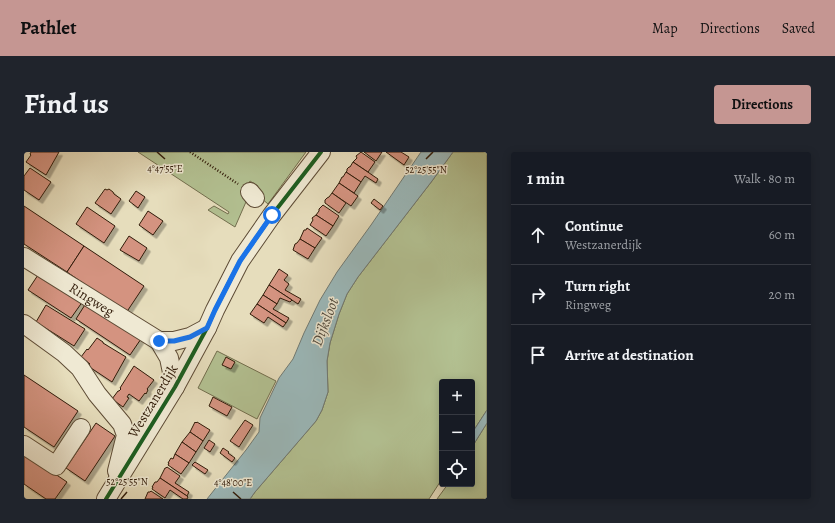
<!DOCTYPE html>
<html lang="en">
<head>
<meta charset="utf-8">
<style>
  :root { --surface:#171b24; --page:#20242c; --text:#f1f3f6; --muted:#9ea1a6; --line:#363941; --accent:#c59692 }
  body { margin:0; font-family:Alegreya,serif; background:var(--page); color:var(--text) }
  .controls { position:absolute; right:12px; bottom:12px; display:grid; overflow:hidden; border-radius:4px; box-shadow:0 2px 10px #0003 }
  .controls button { width:36px; height:36px; display:grid; place-items:center; padding:0; border:0; border-bottom:1px solid var(--line); background:var(--surface); color:var(--text); font:20px sans-serif }
  .stop { position:absolute; width:12px; height:12px; margin:-9px; border:3px solid #1a73e8; border-radius:50%; background:#fff }
  .stop.end { background:#1a73e8; border-color:#fff; box-shadow:0 1px 4px #0008 }
  .list { margin:0; padding:0; list-style:none }
  h2 { display:flex; justify-content:space-between; align-items:center; height:52px; margin:0; padding:0 16px; font-size:17px }
  h2 small { font-size:13px; font-weight:400; color:var(--muted) }
  .list li { display:grid; grid-template-columns:26px 1fr auto; gap:12px; align-items:center; box-sizing:border-box; height:60px; padding:0 16px; border-top:1px solid var(--line) }
  .list b { display:block; font-size:15px; white-space:nowrap }
  .list p { margin:0; font-size:13px; white-space:nowrap; color:var(--muted) }
  .list em { font-size:13px; font-style:normal; color:var(--muted) }
  .icon { flex:none; width:22px; height:22px; fill:none; stroke:currentColor; stroke-width:2; stroke-linecap:round; stroke-linejoin:round }
  .map { position:relative; flex:none; width:463px; height:347px; overflow:hidden; border-radius:4px }
  header { display:flex; align-items:center; gap:24px; box-sizing:border-box; height:56px; padding:0 20px; background:var(--accent); color:#111 }
  header strong { font-size:19px }
  nav { display:flex; gap:22px; margin-inline-start:auto; font-size:14px }
  .intro { display:flex; align-items:center; justify-content:space-between; box-sizing:border-box; height:96px; padding:0 24px }
  h1 { margin:0; font-size:28px }
  .button { padding:10px 18px; border-radius:4px; background:var(--accent); color:#111; font-size:14px; font-weight:700 }
  main { display:flex; gap:24px; padding:0 24px }
  aside { flex:1; background:var(--surface); border-radius:4px; box-shadow:0 2px 10px #0003 }
  .map>svg:first-child { display:block }
  .green { fill:#b3c192; stroke:#726e4e }
  .water { fill:#9bb9bb; stroke:#707a74 }
  .building { fill:#d49380; stroke:#301b09; filter:url(#shadow) }
  .lines { fill:none; stroke-linecap:round; stroke-linejoin:round }
  .minor-casing { stroke:#5e4c36; stroke-width:20 }
  .path { stroke:#301b09; stroke-width:2.5; stroke-dasharray:1 2; stroke-linecap:butt }
  .minor { stroke:#efe9d3; stroke-width:18 }
  .cycleway-casing { stroke:#efe9d3; stroke-width:6 }
  .cycleway { stroke:#1b5e20; stroke-width:4 }
  .route { stroke:#1a73e8; stroke-width:5 }
  .ticks { fill:none; stroke:#301b09; stroke-width:1.5 }
  .labels { text-anchor:middle; dominant-baseline:central; stroke-width:3; stroke-linejoin:round; paint-order:stroke }
  .street-label { font-size:14px; fill:#301b09; stroke:#efe9d3 }
  .water-label { font-size:15px; font-style:italic; fill:#504a3e; stroke:#efe9d3 }
  .ticks-label { font-size:10px; text-anchor:middle; fill:#301b09; stroke:#efe9d3; stroke-width:3; stroke-linejoin:round; paint-order:stroke }
</style>
</head>
<body>
<header>
<strong>Pathlet</strong>
<nav><a>Map</a><a>Directions</a><a>Saved</a></nav>
</header>
<div class="intro"><h1>Find us</h1><a class="button">Directions</a></div>
<main>
<div class="map">
<svg width="463" height="347" viewBox="0 0 463 347">
  <defs>
    <filter id="shadow"><feDropShadow dx="3.5" dy="3.5" stdDeviation="0" flood-color="#0004"/></filter>
  </defs>
  <rect width="100%" height="100%" fill="#e6ddbc"/>
  <filter id="stains"><feTurbulence type="fractalNoise" baseFrequency=".005" numOctaves="4"/><feColorMatrix values="0 0 0 0 .2 0 0 0 0 .09 0 0 0 0 .02 0 0 0 .5 -.17"/></filter>
  <radialGradient id="worn" r=".72"><stop offset=".6" stop-color="#630" stop-opacity="0"/><stop offset="1" stop-color="#630" stop-opacity=".3"/></radialGradient>
  <g class="green">
    <path d="M114,0H282L244,52L230,40L234,34L226,29L218,41L225,43L211,75L184,58L190,54L204,62L205,60Z"/>
    <path d="M429,0H463V258L448,281V230H418V327L405,347H226L231,340L292,269L298,258L304,240L303,209L306,191L315,162L323,142L334,125L408,29Z"/>
    <path d="M193,199L252,229L233,267L174,236Z"/>
    <path d="M463,271V347H413L424,332H448V295Z"/>
  </g>
  <g class="water">
    <path d="M397,0H429L408,29L334,125L323,142L315,162L306,191L303,209L304,240L298,258L292,269L231,340L226,347H183L222,298L235,280L236,266L255,226L269,207L280,181L296,148L313,120L347,73Z"/>
    <path d="M463,258V271L448,295V281Z"/>
  </g>
  <g class="building">
    <path d="M7,0H35L22,23L2,10L7,3L6,2Z"/>
    <path d="M337,0L351,10L344,20L329,10L333,6L332,4Z"/>
    <path d="M340,0H358L352,9Z"/>
    <path d="M362,0H377L385,5L380,13Z"/>
    <path d="M329,10L354,27L352,31L341,24L337,30L322,20L323,19V17L325,15H326Z"/>
    <path d="M6,16L27,30L15,48L0,38V24Z"/>
    <path d="M322,20L337,30L330,41L315,31L318,25H319Z"/>
    <path d="M315,31L334,44L327,54L308,41Z"/>
    <path d="M81,37L83,38L85,37L89,40L90,42L97,47L87,62L71,51Z"/>
    <path d="M112,39L121,45L114,56L105,49Z"/>
    <path d="M308,41L322,51L315,61L301,51V48L303,46L305,45Z"/>
    <path d="M350,47L359,54L356,58L347,51Z"/>
    <path d="M299,53L315,64L309,74L292,63L295,59V57Z"/>
    <path d="M0,54L60,94L43,120L0,92Z"/>
    <path d="M63,55L91,74L80,91L52,72Z"/>
    <path d="M124,59L139,69L129,83L115,73Z"/>
    <path d="M292,63L309,74L302,84L286,73L289,68L288,66Z"/>
    <path d="M283,76L298,86L291,96L276,87L280,78H282Z"/>
    <path d="M105,84L123,96L115,109L96,98Z"/>
    <path d="M276,87L291,96L284,107L269,98L271,92L273,91Z"/>
    <path d="M60,94L120,134L102,161L43,120Z"/>
    <path d="M255,117L264,123L260,128L265,132L261,138L277,147L274,152L245,133Z"/>
    <path d="M16,120L59,149L47,166L4,138Z"/>
    <path d="M245,133L268,148L266,150L256,146L253,152L239,143Z"/>
    <path d="M239,143L253,152L249,157L265,166L262,171L233,152Z"/>
    <path d="M64,148L119,184L106,203L52,167Z"/>
    <path d="M233,152L262,171L259,175L244,165L240,171L226,162Z"/>
    <path d="M22,153L61,177L50,194L12,170Z"/>
    <path d="M73,186L79,190V191L102,205L88,230L64,214L66,212L57,205L63,197L64,198Z"/>
    <path d="M202,205L211,210L207,217L198,213Z"/>
    <path d="M110,214L130,228L123,237L124,238L122,242L121,241L115,249L105,242L103,245L105,246L99,255L88,247L94,239H95L97,237L96,236Z"/>
    <path d="M0,223L54,259L30,295L0,275Z"/>
    <path d="M189,245L208,255L203,264L185,254Z"/>
    <path d="M221,268L229,273L215,295L206,289Z"/>
    <path d="M171,270L172,271L173,270L186,278L179,289L166,280Z"/>
    <path d="M72,271L91,284L61,329L42,316Z"/>
    <path d="M166,280L179,289L172,300L158,290Z"/>
    <path d="M185,288L191,292L186,300L180,296Z"/>
    <path d="M158,290L172,300L165,311L151,302Z"/>
    <path d="M199,296L205,300L204,301L211,306L208,310L196,301Z"/>
    <path d="M0,301L43,330L31,347H22L0,332Z"/>
    <path d="M151,302L165,311L157,322L144,313L145,311H144L147,306L149,307Z"/>
    <path d="M171,310L184,318L181,322L168,313Z"/>
    <path d="M143,315L156,324L151,331L165,340L163,344L136,326L141,316H142Z"/>
    <path d="M136,326L163,344L164,345L163,347H159L146,338L141,346L128,337L129,335H128L131,330H133Z"/>
    <path d="M127,339L139,347H121L124,340H126Z"/>
  </g>
  <g class="lines">
    <defs>
      <g id="minor">
        <path d="M226,40L231,46"/>
        <path id="s1" d="M0,105L135,189H150L166,185L183,176"/>
        <path d="M0,172L40,201L56,216L73,242L98,272L102,283L93,319"/>
        <path d="M135,189L145,206L151,235"/>
        <path d="M0,293L32,314L57,276"/>
        <path d="M82,347L151,235L183,176L191,158L216,109L248,63L297,0"/>
      </g>
    </defs>
    <use href="#minor" class="minor-casing"/>
    <path class="path" d="M166,0L214,32"/>
    <use href="#minor" class="minor"/>
    <defs>
      <path id="cycleway" d="M82,347L151,235L183,176L191,158L216,109L248,63L297,0"/>
    </defs>
    <use href="#cycleway" class="cycleway-casing"/>
    <use href="#cycleway" class="cycleway"/>
  </g>
  <g class="lines">
    <path class="route" d="M135,189H150L166,185L183,176L191,158L216,109L248,63"/>
  </g>
  <path class="ticks" d="M133,0L141,7M402,7L409,0M209,340L217,347M97,347L103,340"/>
  <g class="labels">
    <g class="street-label">
      <text stroke="none"><textPath href="#s1" startOffset="80">Ringweg</textPath></text>
      <text transform="translate(129 249) rotate(-59)">Westzanerdijk</text>
    </g>
    <g class="water-label">
      <text transform="translate(301 170) rotate(-69)">Dijksloot</text>
    </g>
  </g>
  <g class="ticks-label">
    <text x="141" y="20">4°47'55"E</text>
    <text x="402" y="21">52°25'55"N</text>
    <text x="103" y="333">52°25'55"N</text>
    <text x="209" y="334">4°48'00"E</text>
  </g>
  <rect width="100%" height="100%" filter="url(#stains)"/>
  <rect width="100%" height="100%" fill="url(#worn)"/>
</svg>
<div class="controls">
<button>+</button>
<button>−</button>
<button><svg class="icon" aria-label="locate" viewBox="0 0 24 24"><circle cx="12" cy="12" r="6"/><path d="M12 2v4M12 18v4M2 12h4M18 12h4"/></svg></button>
</div>
<div class="stop" style="left:248px;top:63px"></div>
<div class="stop end" style="left:135px;top:189px"></div>
</div>
<aside>
<h2>1 min<small>Walk · 80 m</small></h2>
<ul class="list">
<li><svg class="icon" aria-label="ahead" viewBox="0 0 24 24"><path d="M12 20V5M6 11l6-6 6 6"/></svg><div><b>Continue</b><p>Westzanerdijk</p></div><em>60 m</em></li>
<li><svg class="icon" aria-label="right" viewBox="0 0 24 24"><path d="M7 20v-9h11M14 6l5 5-5 5"/></svg><div><b>Turn right</b><p>Ringweg</p></div><em>20 m</em></li>
<li><svg class="icon" aria-label="arrive" viewBox="0 0 24 24"><path d="M6 21V4h12l-3 4 3 4H6"/></svg><div><b>Arrive at destination</b></div></li>
</ul>
</aside>
</main>
</body>
</html>
